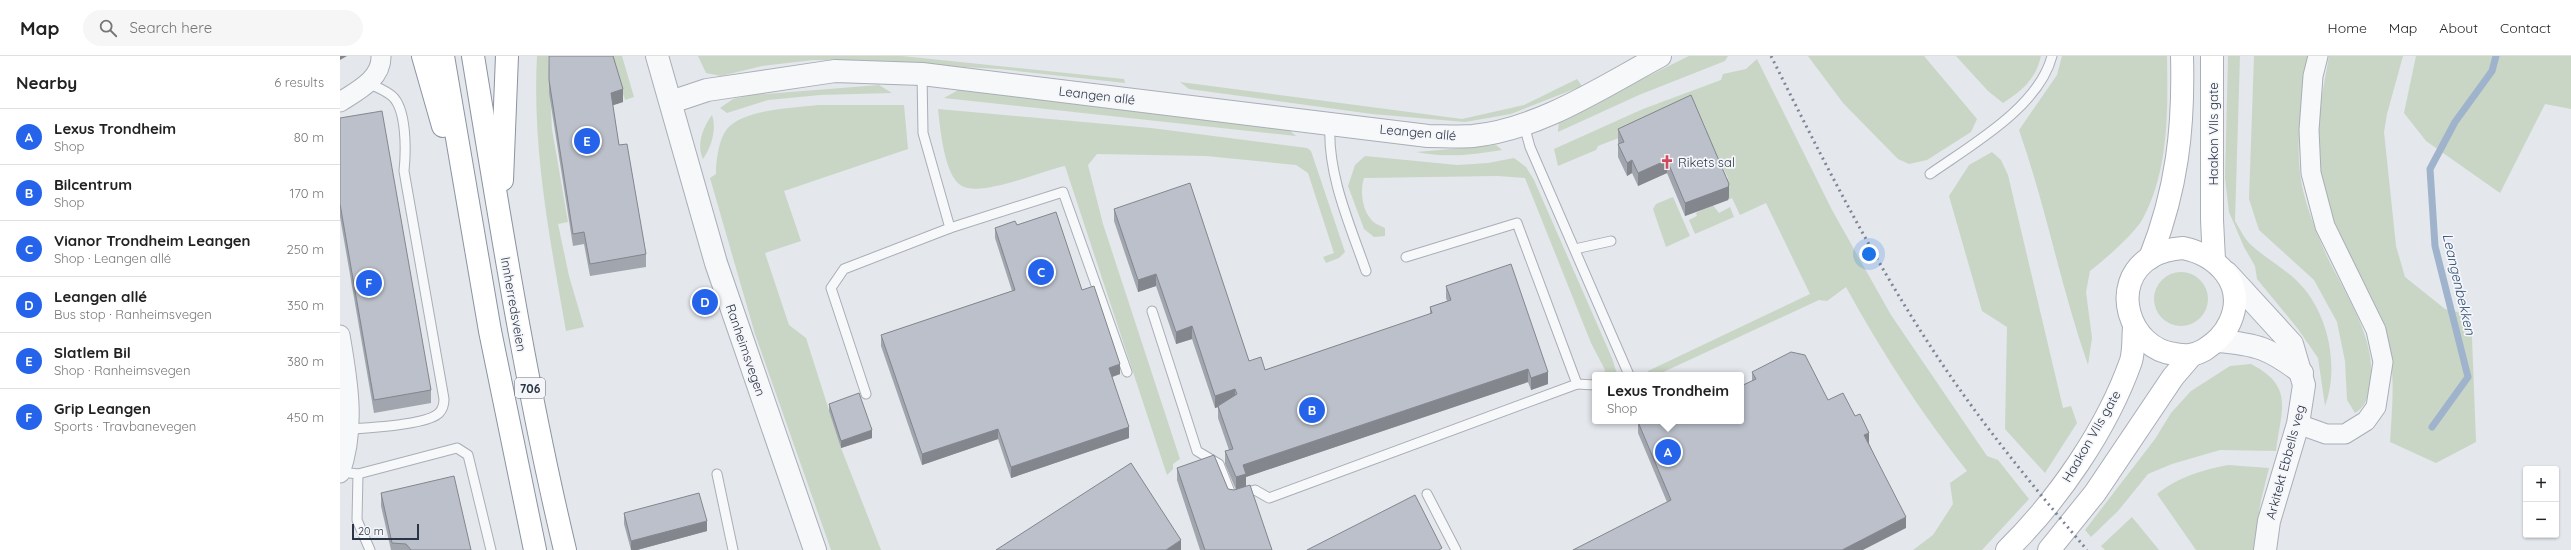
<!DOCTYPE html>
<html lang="en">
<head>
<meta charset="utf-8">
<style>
  :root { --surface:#fff; --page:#f6f6f6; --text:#222; --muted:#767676; --line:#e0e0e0; --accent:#2563eb }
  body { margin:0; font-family:Quicksand,sans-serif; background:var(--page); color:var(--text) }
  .controls { position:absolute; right:12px; bottom:12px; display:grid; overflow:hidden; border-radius:4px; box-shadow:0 1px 3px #0004 }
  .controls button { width:36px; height:36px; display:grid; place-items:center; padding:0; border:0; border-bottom:1px solid var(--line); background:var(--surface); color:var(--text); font:20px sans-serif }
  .scale { position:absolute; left:12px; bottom:10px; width:67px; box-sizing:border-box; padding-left:4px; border:2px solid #2b3445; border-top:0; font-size:11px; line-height:14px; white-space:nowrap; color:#2b3445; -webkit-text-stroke:3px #f4f6f9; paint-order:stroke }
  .you { position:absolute; left:1529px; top:198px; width:14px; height:14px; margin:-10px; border:3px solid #fff; border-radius:50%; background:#1a73e8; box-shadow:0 0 0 6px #1a73e833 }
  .badge { display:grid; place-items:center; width:26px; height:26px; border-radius:50%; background:var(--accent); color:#fff; font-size:13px; font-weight:700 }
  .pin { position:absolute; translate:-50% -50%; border:2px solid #fff; box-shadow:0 1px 4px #0006 }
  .popup { position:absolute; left:1252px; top:316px; width:152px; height:52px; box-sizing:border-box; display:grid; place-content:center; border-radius:4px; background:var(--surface); filter:drop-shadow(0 1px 3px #0005); font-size:13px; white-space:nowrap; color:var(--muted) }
  .popup b { font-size:15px; color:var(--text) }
  .popup::after { content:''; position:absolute; left:50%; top:100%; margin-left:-8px; border:8px solid transparent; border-top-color:var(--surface) }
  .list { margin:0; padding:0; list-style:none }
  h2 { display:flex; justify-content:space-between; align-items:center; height:52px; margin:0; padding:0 16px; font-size:17px }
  h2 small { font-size:13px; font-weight:400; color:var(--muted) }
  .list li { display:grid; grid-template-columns:26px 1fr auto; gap:12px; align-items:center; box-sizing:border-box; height:56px; padding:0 16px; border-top:1px solid var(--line) }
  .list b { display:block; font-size:15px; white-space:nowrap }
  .list p { margin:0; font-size:13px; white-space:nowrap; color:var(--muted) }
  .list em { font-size:13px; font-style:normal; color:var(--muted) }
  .icon { flex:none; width:22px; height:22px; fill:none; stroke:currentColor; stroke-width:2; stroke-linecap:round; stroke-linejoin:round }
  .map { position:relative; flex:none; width:2231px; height:494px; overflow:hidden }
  header { display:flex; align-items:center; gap:24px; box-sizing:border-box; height:56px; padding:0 20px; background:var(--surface); border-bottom:1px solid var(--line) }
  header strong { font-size:19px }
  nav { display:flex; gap:22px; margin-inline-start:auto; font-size:14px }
  .search { width:280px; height:36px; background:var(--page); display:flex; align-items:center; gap:10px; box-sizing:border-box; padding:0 14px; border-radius:22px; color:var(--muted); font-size:15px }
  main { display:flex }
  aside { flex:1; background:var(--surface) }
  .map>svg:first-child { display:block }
  .green { fill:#c9d6c5 }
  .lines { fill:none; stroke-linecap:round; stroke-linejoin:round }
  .stream { stroke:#9fb4cc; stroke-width:7 }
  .service-casing { stroke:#a9aeb7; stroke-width:11 }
  .minor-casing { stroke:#a9aeb7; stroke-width:21 }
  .tertiary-casing { stroke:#a9aeb7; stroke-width:24 }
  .secondary-casing { stroke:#a9aeb7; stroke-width:24 }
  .trunk-casing { stroke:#8b94a3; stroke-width:24 }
  .service { stroke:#f7f8fa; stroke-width:9 }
  .minor { stroke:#f7f8fa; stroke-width:19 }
  .tertiary { stroke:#f7f8fa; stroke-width:22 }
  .secondary { stroke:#fff; stroke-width:22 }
  .trunk { stroke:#fff; stroke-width:22 }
  .rail { stroke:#7d8696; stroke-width:3; stroke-dasharray:2 4; stroke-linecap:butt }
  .wall { fill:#a1a5ae }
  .shaded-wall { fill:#83868d }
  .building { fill:#bbc0ca; stroke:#83868d }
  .labels { text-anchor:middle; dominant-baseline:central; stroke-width:3.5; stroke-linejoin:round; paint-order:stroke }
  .shield { fill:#f4f6f9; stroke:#676e7b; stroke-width:1 }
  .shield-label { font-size:12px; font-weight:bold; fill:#2b3445 }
  .street-label { font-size:13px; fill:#2b3445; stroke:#f4f6f9 }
  .poi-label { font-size:13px; fill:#2b3445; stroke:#f4f6f9; text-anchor:start }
  .water-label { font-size:14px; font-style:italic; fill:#34527a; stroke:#f4f6f9 }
</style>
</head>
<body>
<header>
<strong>Map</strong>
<div class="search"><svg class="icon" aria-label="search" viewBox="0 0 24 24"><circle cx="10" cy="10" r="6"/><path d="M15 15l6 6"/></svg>Search here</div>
<nav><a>Home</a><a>Map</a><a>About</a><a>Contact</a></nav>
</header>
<main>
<aside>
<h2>Nearby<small>6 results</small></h2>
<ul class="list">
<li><span class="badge">A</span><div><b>Lexus Trondheim</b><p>Shop</p></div><em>80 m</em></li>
<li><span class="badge">B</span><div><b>Bilcentrum</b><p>Shop</p></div><em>170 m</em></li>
<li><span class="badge">C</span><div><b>Vianor Trondheim Leangen</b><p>Shop · Leangen allé</p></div><em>250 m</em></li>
<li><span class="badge">D</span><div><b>Leangen allé</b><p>Bus stop · Ranheimsvegen</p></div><em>350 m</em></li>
<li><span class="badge">E</span><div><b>Slatlem Bil</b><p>Shop · Ranheimsvegen</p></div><em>380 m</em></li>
<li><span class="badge">F</span><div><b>Grip Leangen</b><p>Sports · Travbanevegen</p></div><em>450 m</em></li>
</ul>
</aside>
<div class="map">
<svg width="2231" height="494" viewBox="0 0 2231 494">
  <rect width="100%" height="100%" fill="#e4e7ec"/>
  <g class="green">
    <path d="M197,0H208L212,73L228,166L218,168L229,220L244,271L226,275C210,184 192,93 197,0Z"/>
    <path d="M271,0H282L294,41L285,44Z"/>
    <path d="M358,0H562L784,23L785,27L659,13L518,5L473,4L422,10L381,20L366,17Z"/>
    <path d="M1349,0H1388L1385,5L1299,39L1218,76L1219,64Z"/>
    <path d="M1468,0H1584L1637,63L1631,76L1587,104L1569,108L1558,103L1503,47Z"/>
    <path d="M1616,0H1701C1696,23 1682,35 1663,47L1648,35Z"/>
    <path d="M1722,0H1827C1828,54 1829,116 1802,164C1794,178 1763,205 1750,215L1746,236L1752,282L1748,309C1721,232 1706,151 1679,74L1717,19Z"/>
    <path d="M1888,0H1900L1895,165C1900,173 1904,182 1910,188C1924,201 1942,211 1956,224C1988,254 2000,310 1985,350L1978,302L1958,273L1917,223L1915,210L1904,191L1889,156L1885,122Z"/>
    <path d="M1914,0H1968C1962,42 1954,88 1962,130C1967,153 1976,175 1985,196C2004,238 2041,286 2029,335C2027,345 2024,351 2015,357L2007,344L2005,305L1997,266L1974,224L1919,174L1909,143Z"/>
    <path d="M1989,0H2063L2047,58L2044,76L2056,190L2065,221L2105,253L2126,258L2132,282L2136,386L2096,407L2050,386C2052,352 2056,317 2047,283C2036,241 2010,204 1993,165C1986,150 1983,131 1979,115C1972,77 1983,37 1989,0Z"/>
    <path d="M2076,0H2231V53L2205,48L2160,137L2086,85L2064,57Z"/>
    <path d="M1417,3L1492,154L1551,259L1647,400L1658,404L1689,443L1642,494H1573L1593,479L1613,448L1610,427L1627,415C1581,357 1541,295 1506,231L1487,245L1479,244L1319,318L1309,319L1308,315L1470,238L1426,147L1400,159L1392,142L1388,144L1382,125L1388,122L1383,112L1378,114L1362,79L1367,76L1363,66L1307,71L1258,90L1256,94L1218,110L1214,93L1303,53L1381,24L1383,18L1406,13Z"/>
    <path d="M1237,23L1242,30L1171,58L1125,66L1032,58L849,33L840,26L1122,63L1184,49Z"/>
    <path d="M539,29L552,37L480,39L428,44L387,57L380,52L393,43L411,39Z"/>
    <path d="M620,33L948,73L956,80L604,42Z"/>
    <path d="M478,49H564L568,93L444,135L461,185L425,197L449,269L466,282L501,392L541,494H491L415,278L370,122L376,118C376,104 379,78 391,69C410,53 453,52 478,49Z"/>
    <path d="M598,53L811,72L967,92L971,95L1005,196L999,202L986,207L983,201L994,197L968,117L956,109L866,100L757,98L748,109L763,168L840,403L833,408V413L827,419L725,110C701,115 643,141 622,130C604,121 600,70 598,53Z"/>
    <path d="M372,59C377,74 371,91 363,103C356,89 363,71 372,59Z"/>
    <path d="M1156,89L1162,94C1132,99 1106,102 1076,96Z"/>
    <path d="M1652,96L1661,104L1668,119L1723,352L1731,350L1737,367L1705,417L1665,373L1667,271L1642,255L1609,140L1629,109Z"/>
    <path d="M1025,100L1117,109L1148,107L1174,102L1186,111L1194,124L1272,302L1277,318H1264L1265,314L1251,287L1185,122L1158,120L1024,122C1020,134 1022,152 1030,162C1034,168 1039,169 1045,172V180L1034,181L1024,173L1008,130L1015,109Z"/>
    <path d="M1333,141L1350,180L1326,191L1313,153L1316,148Z"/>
    <path d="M1372,148L1379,157L1390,151L1394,161L1355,178L1349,164L1357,160L1356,157Z"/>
    <circle cx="1841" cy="243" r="27"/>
    <path d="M1911,308C1955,331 1941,353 1936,395L1880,394L1832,408L1808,418L1778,455L1751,481L1745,474L1815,383L1831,357L1851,335L1890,310Z"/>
    <path d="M1888,409L1929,412L1921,444L1913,494H1856L1817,438C1838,421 1862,414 1888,409Z"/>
    <path d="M1792,461L1819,494H1765L1761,490Z"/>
  </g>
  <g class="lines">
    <path class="stream" d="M2092,371L2128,321L2095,190L2090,113L2115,66L2152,15L2156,0"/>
    <defs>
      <g id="service">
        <path d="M582,18L583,77L610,172L723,136L787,316"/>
        <path d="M990,68C987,118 1010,169 1026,215"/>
        <path d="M1184,69L1190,91L1289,319"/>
        <path d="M1590,118C1631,89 1699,51 1712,0"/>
        <path d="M1235,193L1271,185"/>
        <path d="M812,255L857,395L879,408L892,441L915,434L929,442L1237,328L1177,167L1066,201"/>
        <path d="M1237,328L1255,329"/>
        <path d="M526,338L491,232L504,213L610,172"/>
        <path d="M10,373C28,372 87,369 99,357C103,353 104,349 104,343L64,115C66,96 67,53 52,40C45,34 36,31 28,27"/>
        <path d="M1,416L18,418L117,392L128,399L151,494"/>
        <path d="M18,418L17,464L30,494"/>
        <path d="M377,418L393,494"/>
        <path d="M1087,438L1116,494"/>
      </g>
      <g id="minor">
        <path d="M0,46C17,35 42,23 41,0"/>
        <path d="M0,279C8,325 16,372 0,417"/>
        <path d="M1958,368L1986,378H2005L2026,365L2036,351L2043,306L2036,274L1985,170L1971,117L1969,74L1973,20L1978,0"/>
      </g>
      <g id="tertiary">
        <path d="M317,0L376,207L475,494"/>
        <path d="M331,46L367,34L495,15L582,18L1088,80C1103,80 1118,81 1133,80C1200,73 1262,31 1320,0"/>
        <path d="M1887,217L1952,288L1964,329L1958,368L1929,465L1925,494"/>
        <path d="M1877,285C1918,288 1930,293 1962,317"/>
      </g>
      <g id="secondary">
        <path d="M1872,0V164L1874,204"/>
        <path d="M1843,192C1877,199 1907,228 1890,266C1884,279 1876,286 1864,294C1853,300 1847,300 1835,298C1789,293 1768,227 1811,201C1821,195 1831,193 1843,192Z"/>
        <path d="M1810,202C1837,134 1844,72 1842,0"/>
        <path d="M1667,494C1718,444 1767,373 1791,305C1794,295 1793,282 1794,272"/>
        <path d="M1709,494L1755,437L1833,321L1851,300"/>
      </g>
      <g id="trunk">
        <path d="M83,0L103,70"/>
        <path d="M103,0L150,275L195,494"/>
        <path d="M133,0C160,165 186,331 225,494"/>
        <path d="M162,124L167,0"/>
      </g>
    </defs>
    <use href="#service" class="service-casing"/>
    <use href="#minor" class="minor-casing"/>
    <use href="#tertiary" class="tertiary-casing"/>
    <use href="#secondary" class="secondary-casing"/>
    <use href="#trunk" class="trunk-casing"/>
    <use href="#service" class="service"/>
    <use href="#minor" class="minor"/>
    <use href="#tertiary" class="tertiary"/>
    <use href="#secondary" class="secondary"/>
    <use href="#trunk" class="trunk"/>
    <path class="rail" d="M1431,0C1480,98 1529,196 1589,288C1636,361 1691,428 1747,494"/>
  </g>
  <g class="wall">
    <path d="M209,0L283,46L272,49L279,89L306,198V211L250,220L244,188L233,190L209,37Z"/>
    <path d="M0,62L91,334V347L34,357L0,161Z"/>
    <path d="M1278,73L1389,141L1388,144L1345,160L1327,117L1298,130L1292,117L1287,120L1278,101V88H1279L1278,86Z"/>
    <path d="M774,153L909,305L925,314L1090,258V251L1107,245L1106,242V230L1208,328L1191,334L1188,326L906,421V430L932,494H860L837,424V412L888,433L894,434H896L885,408V395L889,394L878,362V351L875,352L852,283L836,288L816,230L798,236L774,165Z"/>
    <path d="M677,169L742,234L780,318L772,321L789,382L671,422L658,383L582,409L541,290V279L672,235L655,182V172Z"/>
    <path d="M1412,316L1488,344L1529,387L1566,472L1327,446L1298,377V366L1401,365L1412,324Z"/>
    <path d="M489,348L532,382L501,392L489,355Z"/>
    <path d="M41,437L131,494H51L41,450Z"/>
    <path d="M284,457L367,475L297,494H291L284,468Z"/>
  </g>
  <g class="shaded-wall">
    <path d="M0,0H7L0,4Z"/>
    <path d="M283,33V46L271,50V37Z"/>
    <path d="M1292,104V117L1287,120V107Z"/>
    <path d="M1327,104V117L1298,130V117Z"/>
    <path d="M1389,128V141L1388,144L1345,160V147Z"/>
    <path d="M816,218V230L798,236V224Z"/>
    <path d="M852,270V283L836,288V276Z"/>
    <path d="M780,308V318L769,322V312Z"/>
    <path d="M1188,313V326L906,421V430L896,434V421L903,409Z"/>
    <path d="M1208,316V328L1191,334V322Z"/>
    <path d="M895,333V346L875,352V340Z"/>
    <path d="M789,371V382L671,422V411Z"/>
    <path d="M658,373V383L582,409V398Z"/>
    <path d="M532,374V382L501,392V385Z"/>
    <path d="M1529,377V387L1524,389V379Z"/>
    <path d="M1566,461V472L1523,494H1502Z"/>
    <path d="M367,465V475L297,494H291V485Z"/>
    <path d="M841,484V494H826Z"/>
  </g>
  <g class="building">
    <path d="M209,0H273L283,33L271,37L279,89L287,88L306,198L250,208L244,176L233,178L209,24Z"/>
    <path d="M1351,39L1389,128L1388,131L1345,147L1327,104L1298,117L1292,104L1287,107L1278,88L1284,86L1278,73Z"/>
    <path d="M42,55L91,334L34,344L0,148V62Z"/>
    <path d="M850,127L909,305L921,301L925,314L1092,257L1090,251L1111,244L1106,230L1171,208L1208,316L1191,322L1188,313L903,409L906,418L896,421L885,395L893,393L878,350L897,338L895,333L875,340L852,270L836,276L816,218L798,224L774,153Z"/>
    <path d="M716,156L742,234L754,230L780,308L769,312L789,371L671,411L658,373L582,398L541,279L675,234L655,172L675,165L677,169Z"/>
    <path d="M1451,296L1465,299L1488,344L1503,337L1515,360L1520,358L1529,377L1524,379L1566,461L1502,494H1233L1331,444L1298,366L1300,365H1401V330L1416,323L1412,316Z"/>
    <path d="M519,337L532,374L501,385L489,348Z"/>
    <path d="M874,399L888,433L894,434L910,429L932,494H865L837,412Z"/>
    <path d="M791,407L841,484L826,494H656Z"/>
    <path d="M114,420L131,494H71L66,488L52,487L41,437Z"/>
    <path d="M359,437L367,465L291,485L284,457Z"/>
    <path d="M1075,439L1102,492L1099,494H967Z"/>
  </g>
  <defs>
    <symbol id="church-bare" viewBox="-9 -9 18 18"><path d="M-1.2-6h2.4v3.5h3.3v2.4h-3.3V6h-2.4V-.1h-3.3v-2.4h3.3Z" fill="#d1495b" stroke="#f4f6f9" stroke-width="2.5" paint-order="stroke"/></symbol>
  </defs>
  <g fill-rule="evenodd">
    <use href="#church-bare" x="1317" y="96" width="20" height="20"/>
  </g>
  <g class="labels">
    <rect class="shield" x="175" y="322" width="30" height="20" rx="3"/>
    <g class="shield-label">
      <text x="190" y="332">706</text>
    </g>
    <g class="street-label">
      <text transform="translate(757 39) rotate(7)">Leangen allé</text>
      <text transform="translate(1078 76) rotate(5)">Leangen allé</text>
      <text transform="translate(1873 78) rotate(-90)">Haakon VIIs gate</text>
      <text transform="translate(174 248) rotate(80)">Innherredsveien</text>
      <text transform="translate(406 294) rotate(71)">Ranheimsvegen</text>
      <text transform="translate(1751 380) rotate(-60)">Haakon VIIs gate</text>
      <text transform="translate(1945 406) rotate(-75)">Arkitekt Ebbells veg</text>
    </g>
    <g class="poi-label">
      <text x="1338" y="106">Rikets sal</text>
    </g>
    <g class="water-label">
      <text transform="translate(2119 228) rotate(77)">Leangenbekken</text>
    </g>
  </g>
</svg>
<div class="controls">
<button>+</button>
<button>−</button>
</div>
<div class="scale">20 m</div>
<div class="you"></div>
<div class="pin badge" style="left:1328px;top:396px">A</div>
<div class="popup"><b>Lexus Trondheim</b>Shop</div>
<div class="pin badge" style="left:972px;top:354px">B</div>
<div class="pin badge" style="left:701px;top:216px">C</div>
<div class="pin badge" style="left:365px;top:246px">D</div>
<div class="pin badge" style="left:247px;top:85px">E</div>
<div class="pin badge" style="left:29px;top:227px">F</div>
</div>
</main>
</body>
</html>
